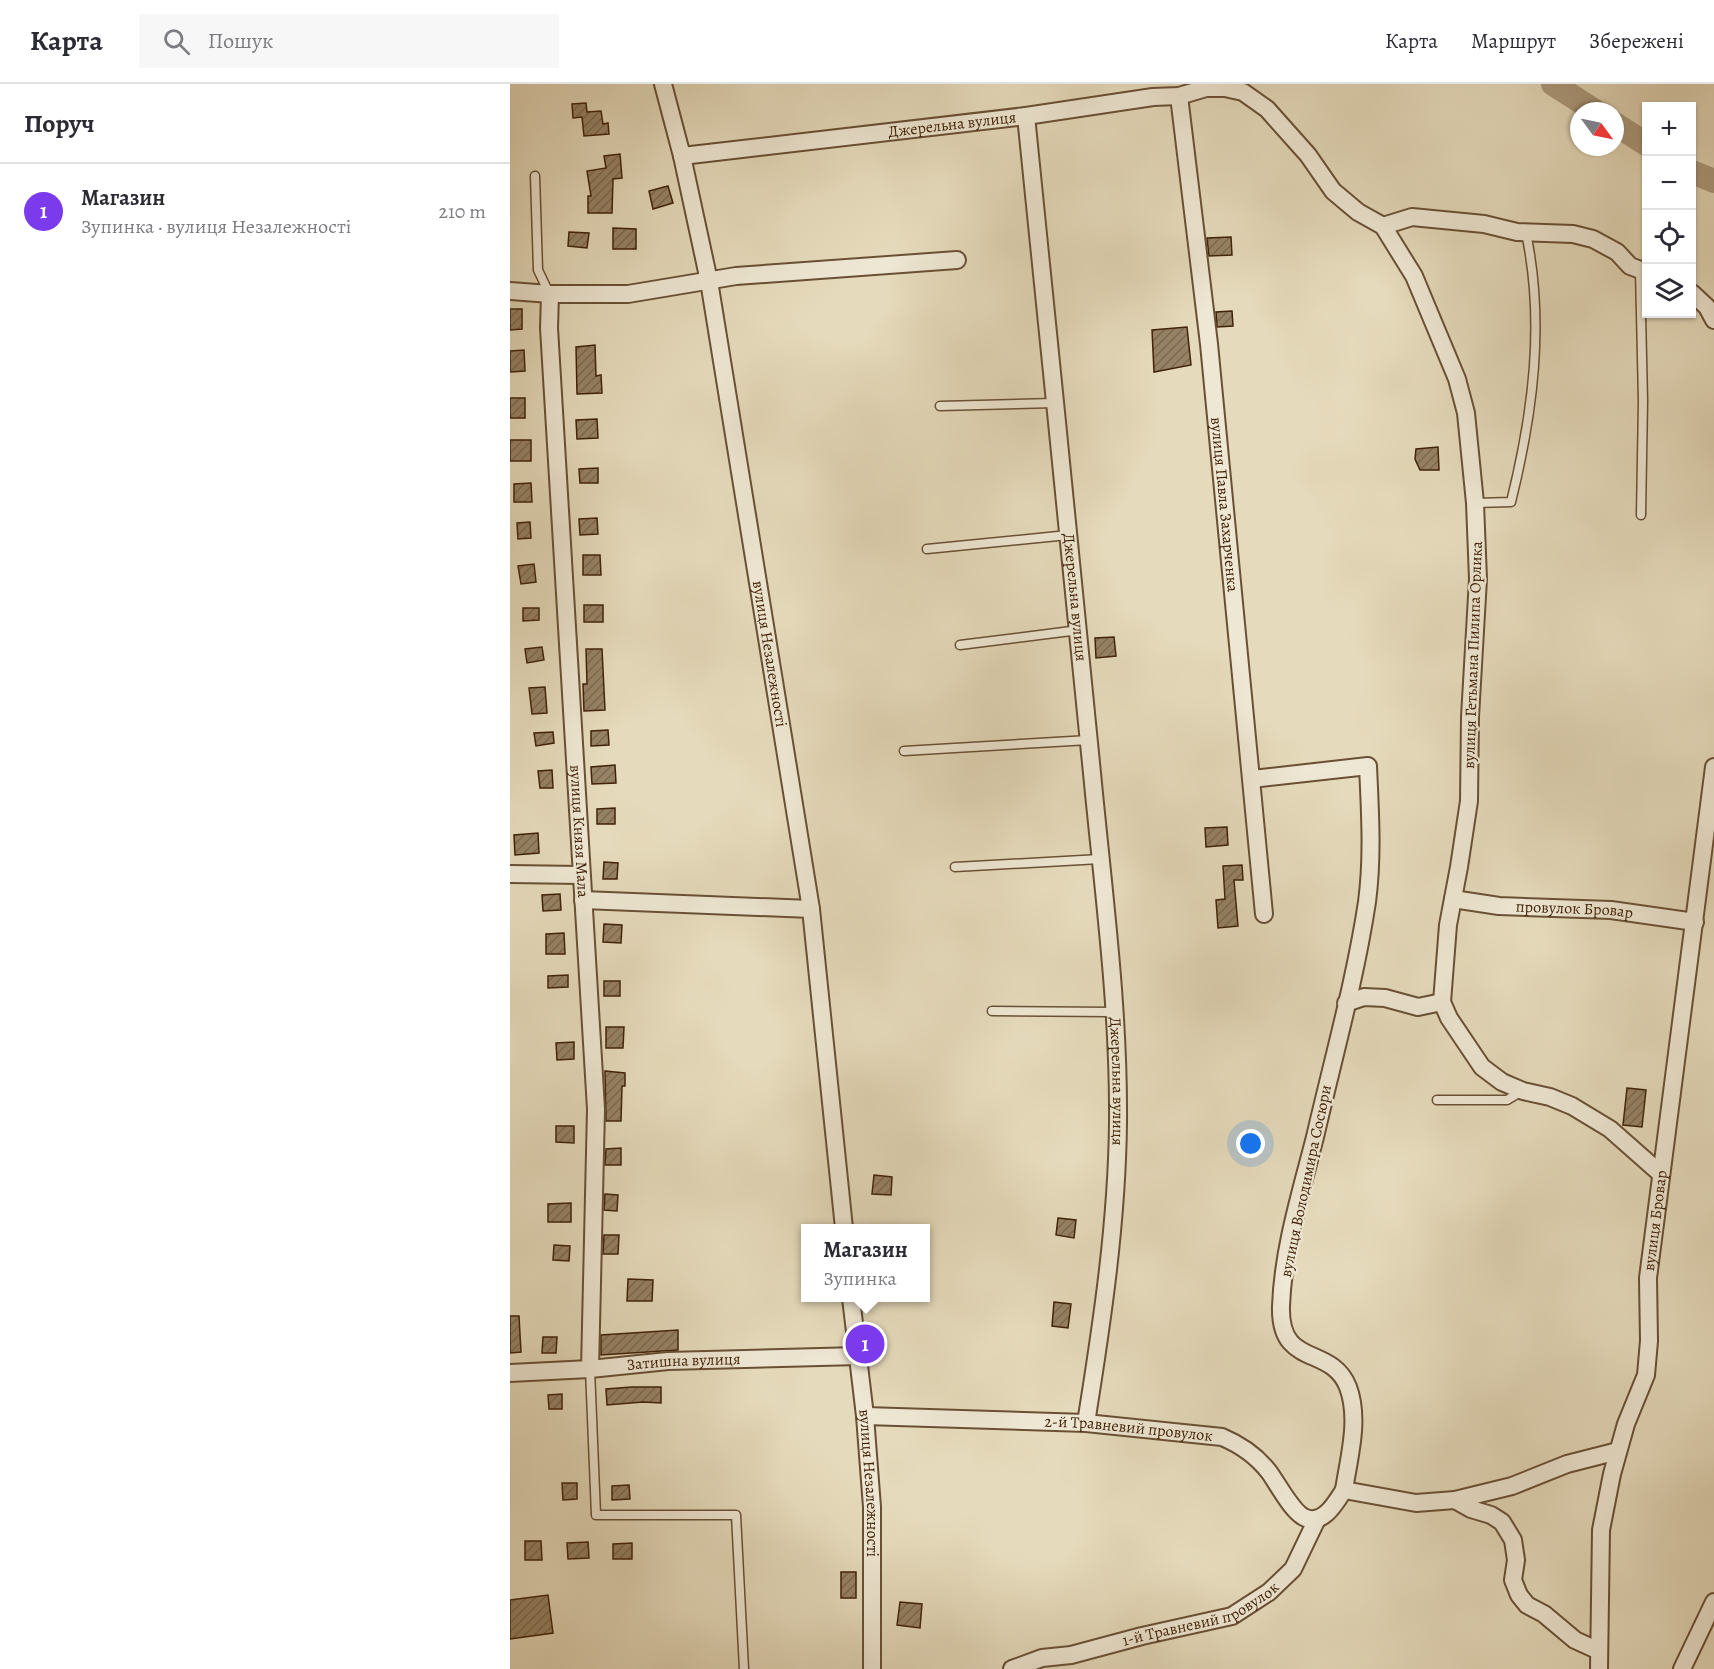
<!DOCTYPE html>
<html lang="uk">
<head>
<meta charset="utf-8">
<style>
  :root { --surface:#fff; --page:#f7f7f7; --text:#2b2b33; --muted:#7c7c81; --line:#e1e1e2; --accent:#7c3aed }
  body { margin:0; font-family:Alegreya,serif; background:var(--page); color:var(--text) }
  .controls { position:absolute; right:18px; top:18px; display:grid; overflow:hidden; border-radius:0px; box-shadow:0 2px 4px #0004 }
  .controls button { width:54px; height:54px; display:grid; place-items:center; padding:0; border:0; border-bottom:2px solid var(--line); background:var(--surface); color:var(--text); font:30px sans-serif }
  .compass { position:absolute; left:1060px; top:18px; width:54px; height:54px; border-radius:50%; background:var(--surface); box-shadow:0 2px 4px #0004; rotate:123deg }
  .you { position:absolute; left:741px; top:1060px; width:21px; height:21px; margin:-15px; border:4px solid #fff; border-radius:50%; background:#1a73e8; box-shadow:0 0 0 9px #1a73e833 }
  .badge { display:grid; place-items:center; width:39px; height:39px; border-radius:50%; background:var(--accent); color:#fff; font-size:20px; font-weight:700 }
  .pin { position:absolute; translate:-50% -50%; border:3px solid #fff; box-shadow:0 2px 6px #0006 }
  .popup { position:absolute; left:291px; top:1140px; width:129px; height:78px; box-sizing:border-box; display:grid; place-content:center; border-radius:0px; background:var(--surface); filter:drop-shadow(0 2px 4px #0005); font-size:20px; white-space:nowrap; color:var(--muted) }
  .popup b { font-size:22px; color:var(--text) }
  .popup::after { content:''; position:absolute; left:50%; top:100%; margin-left:-12px; border:12px solid transparent; border-top-color:var(--surface) }
  .list { margin:0; padding:0; list-style:none }
  h2 { display:flex; justify-content:space-between; align-items:center; height:78px; margin:0; padding:0 24px; font-size:26px }
  h2 small { font-size:20px; font-weight:400; color:var(--muted) }
  .list li { display:grid; grid-template-columns:39px 1fr auto; gap:18px; align-items:center; box-sizing:border-box; height:96px; padding:0 24px; border-top:2px solid var(--line) }
  .list b { display:block; font-size:22px; white-space:nowrap }
  .list p { margin:0; font-size:20px; white-space:nowrap; color:var(--muted) }
  .list em { font-size:20px; font-style:normal; color:var(--muted) }
  .icon { flex:none; width:33px; height:33px; fill:none; stroke:currentColor; stroke-width:2; stroke-linecap:round; stroke-linejoin:round }
  .map { position:relative; flex:none; width:1204px; height:1585px; overflow:hidden }
  header { display:flex; align-items:center; gap:36px; box-sizing:border-box; height:84px; padding:0 30px; background:var(--surface); border-bottom:2px solid var(--line) }
  header strong { font-size:28px }
  nav { display:flex; gap:33px; margin-inline-start:auto; font-size:21px }
  .search { width:420px; height:54px; background:var(--page); display:flex; align-items:center; gap:15px; box-sizing:border-box; padding:0 21px; border-radius:0px; color:var(--muted); font-size:22px }
  main { display:flex }
  aside { flex:1; background:var(--surface) }
  .map>svg:first-child { display:block }
  .lines { fill:none; stroke-linecap:round; stroke-linejoin:round }
  .river { stroke:#ad9b7e; stroke-width:24 }
  .building { fill:url(#building-hatch); stroke:#402208; stroke-width:1.5 }
  .service-casing { stroke:#695035; stroke-width:11 }
  .minor-casing { stroke:#695035; stroke-width:20 }
  .service { stroke:#eee7d3; stroke-width:8 }
  .minor { stroke:#eee7d3; stroke-width:16 }
  .labels { text-anchor:middle; dominant-baseline:central; stroke-width:4.5; stroke-linejoin:round; paint-order:stroke }
  .street-label { font-size:16px; fill:#402208; stroke:#eee7d3 }
</style>
</head>
<body>
<header>
<strong>Карта</strong>
<div class="search"><svg class="icon" aria-label="search" viewBox="0 0 24 24"><circle cx="10" cy="10" r="6"/><path d="M15 15l6 6"/></svg>Пошук</div>
<nav><a>Карта</a><a>Маршрут</a><a>Збережені</a></nav>
</header>
<main>
<aside>
<h2>Поруч<small></small></h2>
<ul class="list">
<li><span class="badge">1</span><div><b>Магазин</b><p>Зупинка · вулиця Незалежності</p></div><em>210 m</em></li>
</ul>
</aside>
<div class="map">
<svg width="1204" height="1585" viewBox="0 0 1204 1585">
  <defs>
    <pattern id="building-hatch" width="6" height="6" patternUnits="userSpaceOnUse" patternTransform="scale(1.5)"><rect width="6" height="6" fill="#968265"/><path d="M-1 1l2-2M0 6l6-6M5 7l2-2" fill="none" stroke="#7c6a51"/></pattern>
  </defs>
  <rect width="100%" height="100%" fill="#e5dabb"/>
  <filter id="stains"><feTurbulence type="fractalNoise" baseFrequency=".00333" numOctaves="4"/><feColorMatrix values="0 0 0 0 .2 0 0 0 0 .09 0 0 0 0 .02 0 0 0 .5 -.17"/></filter>
  <radialGradient id="worn" r=".72"><stop offset=".6" stop-color="#630" stop-opacity="0"/><stop offset="1" stop-color="#630" stop-opacity=".3"/></radialGradient>
  <g class="lines">
    <g class="river">
      <path d="M1043,0L1085,27"/>
      <path d="M1105,40L1136,60"/>
      <path d="M1182,88L1204,97"/>
    </g>
  </g>
  <g class="building">
    <path d="M76,19L77,28L91,27L93,40L98,39L99,50L74,52L72,33L63,34L62,20Z"/>
    <path d="M110,70L112,94L103,95L102,129H78V112H81L77,87L96,84L94,72Z"/>
    <path d="M158,102L163,119L143,125L139,107Z"/>
    <path d="M103,144L126,145V165H103Z"/>
    <path d="M59,148L79,149L77,164L58,162Z"/>
    <path d="M721,153L722,171L699,172L697,154Z"/>
    <path d="M0,225H12V245L0,246Z"/>
    <path d="M722,227L723,242L707,243L706,228Z"/>
    <path d="M677,243L681,281L644,288L642,246Z"/>
    <path d="M85,261L86,292L91,291L92,309L67,310L66,263Z"/>
    <path d="M14,266L15,287L0,288V267Z"/>
    <rect x="0" y="314" width="15" height="20"/>
    <path d="M87,335L88,354L67,355L66,336Z"/>
    <rect x="0" y="356" width="21" height="21"/>
    <path d="M928,363L929,386H910L905,375L906,365Z"/>
    <path d="M88,384V399H70L69,385Z"/>
    <path d="M21,399L22,418H4V400Z"/>
    <path d="M87,434L88,450L70,451L69,435Z"/>
    <path d="M20,438L21,454L8,455L7,439Z"/>
    <path d="M73,471H90L91,491H73Z"/>
    <path d="M24,480L26,498L11,500L8,482Z"/>
    <rect x="74" y="521" width="19" height="17"/>
    <path d="M13,524H29V536L13,537Z"/>
    <path d="M604,553L606,572L586,574L585,554Z"/>
    <path d="M32,563L34,576L17,579L15,565Z"/>
    <path d="M76,565H92L95,626L74,627L73,600H77Z"/>
    <path d="M35,603L37,629L22,630L19,604Z"/>
    <path d="M98,646L99,661L81,662V647Z"/>
    <path d="M43,648L44,659L26,662L24,649Z"/>
    <path d="M105,681L106,699L82,700L81,683Z"/>
    <path d="M42,686L43,704H30L28,687Z"/>
    <path d="M105,724V740H87V725Z"/>
    <path d="M717,743L718,761L696,763L695,744Z"/>
    <path d="M28,749L29,769L5,771L4,751Z"/>
    <path d="M94,778L108,779L107,795H93Z"/>
    <path d="M732,781L733,796H724L728,842L708,844L706,816L715,815L713,782Z"/>
    <path d="M50,810L51,826L33,827L32,811Z"/>
    <path d="M94,840L112,841L111,859L93,858Z"/>
    <path d="M54,849L55,870H36V850Z"/>
    <path d="M58,891V903L38,904V892Z"/>
    <rect x="94" y="897" width="16" height="15"/>
    <path d="M96,943H114L113,964H96Z"/>
    <path d="M64,958V975L47,976L46,959Z"/>
    <path d="M95,987L115,989V1002H112L111,1037H96Z"/>
    <path d="M1117,1004L1136,1006L1132,1043L1113,1041Z"/>
    <path d="M46,1042H64V1059L46,1058Z"/>
    <path d="M111,1064V1081H95L96,1065Z"/>
    <path d="M364,1091L382,1093L381,1111L362,1110Z"/>
    <path d="M95,1110L108,1111L107,1127L94,1126Z"/>
    <path d="M61,1119V1138H38V1120Z"/>
    <path d="M548,1134L566,1136L564,1154L546,1151Z"/>
    <path d="M94,1151H109L108,1170H93Z"/>
    <path d="M44,1161L60,1162L59,1177L43,1176Z"/>
    <path d="M118,1195L143,1196L142,1217H117Z"/>
    <path d="M544,1218L561,1220L558,1244L542,1242Z"/>
    <path d="M0,1232H9L11,1268L0,1269Z"/>
    <path d="M168,1246V1266L91,1271V1251Z"/>
    <path d="M33,1253H47L46,1269H32Z"/>
    <path d="M122,1303H151V1319L133,1318L97,1321L96,1305Z"/>
    <path d="M52,1310V1325H39L38,1311Z"/>
    <path d="M52,1399H67V1415L53,1416Z"/>
    <path d="M119,1401L120,1415L102,1416V1402Z"/>
    <path d="M15,1457H31L32,1476H15Z"/>
    <path d="M78,1458L79,1474L58,1475L57,1459Z"/>
    <path d="M122,1459V1475H103V1460Z"/>
    <rect x="331" y="1488" width="15" height="26"/>
    <path d="M38,1511L43,1549L0,1555V1516Z"/>
    <path d="M390,1518L412,1520L410,1544L387,1541Z"/>
  </g>
  <g class="lines">
    <defs>
      <g id="service">
        <path d="M25,92L28,186L39,209"/>
        <path d="M1130,186L1133,317L1131,431"/>
        <path d="M430,322L544,319"/>
        <path d="M965,419L1001,418C1023,329 1035,239 1016,149"/>
        <path d="M417,465L558,451"/>
        <path d="M450,561L569,546"/>
        <path d="M394,667L579,656"/>
        <path d="M445,783L590,775"/>
        <path d="M482,927L604,928"/>
        <path d="M927,1016H997L1012,1007"/>
        <path d="M80,1285L86,1431H226L234,1585"/>
      </g>
      <g id="minor">
        <path id="s1" d="M153,0L172,72L199,197L301,825L334,1144"/>
        <path id="s2" d="M669,12L699,260L754,830"/>
        <path d="M516,32L643,13L669,12L696,4H715L733,8L757,25L798,71L823,107L848,128L873,142L904,192L947,295L956,329L965,419L968,495L960,633L959,717L949,783L938,841L932,918L939,934L972,983L992,998L1013,1007L1040,1013L1062,1022L1100,1045L1151,1090"/>
        <path id="s3" d="M172,72L516,32C537,251 562,470 582,689C593,805 609,921 608,1038C607,1139 592,1239 576,1339"/>
        <path d="M873,142L902,133L974,140L1007,148L1063,150L1083,155L1107,168L1120,182L1136,188"/>
        <path d="M0,207L40,210H118L226,192L447,176"/>
        <path d="M1182,209L1197,223L1204,236"/>
        <path id="s4" d="M40,210L39,244L86,1025L80,1285"/>
        <path d="M742,695L858,682C860,727 863,773 857,818C845,897 823,975 805,1053C791,1108 773,1165 771,1222C769,1285 821,1260 838,1303C850,1335 839,1373 834,1406L906,1419L945,1416"/>
        <path d="M0,790L71,791"/>
        <path id="s5" d="M943,815L989,822L1101,826L1185,838"/>
        <path d="M73,816L301,825"/>
        <path d="M836,919L854,913L875,914L908,923L932,918"/>
        <path id="s6" d="M341,1214L355,1332L362,1423V1585"/>
        <path id="s7" d="M0,1289L80,1285L158,1277L349,1272"/>
        <path id="s8" d="M355,1332L576,1339L712,1353C731,1361 746,1371 759,1388C768,1400 783,1430 796,1434C814,1441 826,1418 834,1406"/>
        <path d="M1089,1567L1065,1556L1034,1530L1017,1521L1009,1511L1003,1496L1006,1476L1003,1456L992,1438L981,1431L961,1425L945,1416L1002,1402L1057,1380L1108,1367"/>
        <path id="s9" d="M502,1585L532,1574L561,1571L632,1552L722,1532L759,1508L783,1485L807,1435"/>
        <path id="s10" d="M1089,1585L1091,1446L1102,1390L1116,1340L1136,1291L1139,1257L1138,1194L1204,683"/>
        <path d="M1172,1585L1204,1518"/>
      </g>
    </defs>
    <use href="#service" class="service-casing"/>
    <use href="#minor" class="minor-casing"/>
    <use href="#service" class="service"/>
    <use href="#minor" class="minor"/>
  </g>
  <g class="labels">
    <g class="street-label">
      <text stroke="none"><textPath href="#s3" startOffset="272">Джерельна вулиця</textPath></text>
      <text stroke="none"><textPath href="#s2" startOffset="411">вулиця Павла Захарченка</textPath></text>
      <text stroke="none"><textPath href="#s3" startOffset="830">Джерельна вулиця</textPath></text>
      <text stroke="none"><textPath href="#s1" startOffset="580">вулиця Незалежності</textPath></text>
      <text transform="translate(963 571) rotate(-88)">вулиця Гетьмана Пилипа Орлика</text>
      <text stroke="none"><textPath href="#s4" startOffset="538">вулиця Князя Мала</textPath></text>
      <text stroke="none"><textPath href="#s5" startOffset="122">провулок Бровар</textPath></text>
      <text stroke="none"><textPath href="#s3" startOffset="1316">Джерельна вулиця</textPath></text>
      <text transform="translate(796 1097) rotate(-78)">вулиця Володимира Сосюри</text>
      <text stroke="none"><textPath href="#s10" startOffset="456">вулиця Бровар</textPath></text>
      <text stroke="none"><textPath href="#s7" startOffset="174">Затишна вулиця</textPath></text>
      <text stroke="none"><textPath href="#s8" startOffset="264">2-й Травневий провулок</textPath></text>
      <text stroke="none"><textPath href="#s6" startOffset="186">вулиця Незалежності</textPath></text>
      <text stroke="none"><textPath href="#s9" startOffset="198">1-й Травневий провулок</textPath></text>
    </g>
  </g>
  <rect width="100%" height="100%" filter="url(#stains)"/>
  <rect width="100%" height="100%" fill="url(#worn)"/>
</svg>
<div class="controls">
<button>+</button>
<button>−</button>
<button><svg class="icon" aria-label="locate" viewBox="0 0 24 24"><circle cx="12" cy="12" r="6"/><path d="M12 2v4M12 18v4M2 12h4M18 12h4"/></svg></button>
<button><svg class="icon" aria-label="layers" viewBox="0 0 24 24"><path d="M12 4l9 5-9 5-9-5zM3 14l9 5 9-5"/></svg></button>
</div>
<svg class="compass" viewBox="-18 -18 36 36"><path d="M0-13l5 13h-10z" fill="#e53935"/><path d="M0 13l5-13h-10z" fill="#7c7c81"/></svg>
<div class="you"></div>
<div class="pin badge" style="left:355px;top:1260px">1</div>
<div class="popup"><b>Магазин</b>Зупинка</div>
</div>
</main>
</body>
</html>
